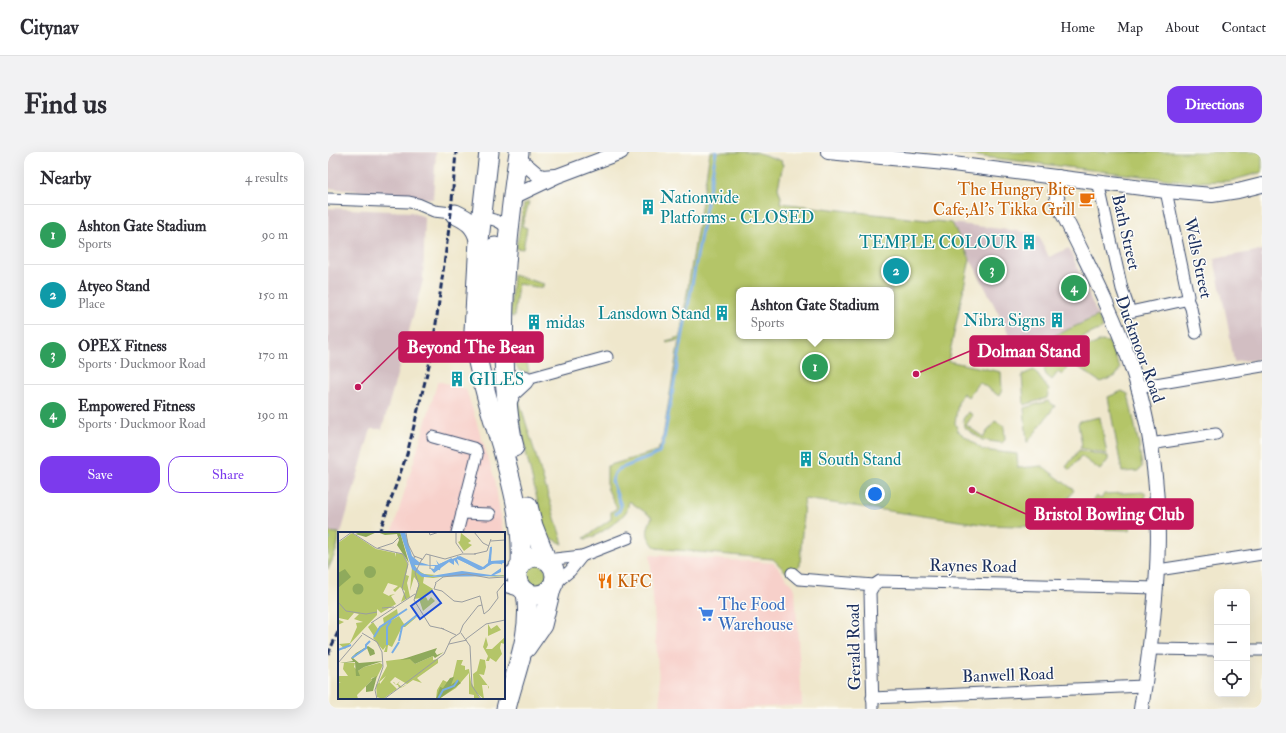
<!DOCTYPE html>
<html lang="en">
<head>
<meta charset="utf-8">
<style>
  :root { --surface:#fff; --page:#f2f2f3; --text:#2b2b33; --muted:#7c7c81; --line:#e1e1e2; --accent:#7c3aed }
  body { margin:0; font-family:"IM FELL Double Pica",serif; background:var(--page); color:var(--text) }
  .controls { position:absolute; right:12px; bottom:12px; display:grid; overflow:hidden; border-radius:8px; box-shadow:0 4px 16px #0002 }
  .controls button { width:36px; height:36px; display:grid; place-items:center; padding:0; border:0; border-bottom:1px solid var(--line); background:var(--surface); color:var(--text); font:20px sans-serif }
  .you { position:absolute; left:547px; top:342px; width:14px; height:14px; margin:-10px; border:3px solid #fff; border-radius:50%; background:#1a73e8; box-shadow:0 0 0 6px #1a73e833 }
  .badge { display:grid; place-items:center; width:26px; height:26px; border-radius:50%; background:var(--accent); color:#fff; font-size:13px; font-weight:700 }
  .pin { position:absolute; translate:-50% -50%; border:2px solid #fff; box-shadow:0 1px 4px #0006 }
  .popup { position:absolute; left:408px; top:135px; width:158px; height:52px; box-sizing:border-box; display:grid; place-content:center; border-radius:8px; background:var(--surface); filter:drop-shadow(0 1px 3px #0005); font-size:13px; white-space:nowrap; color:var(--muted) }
  .popup b { font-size:15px; color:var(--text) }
  .popup::after { content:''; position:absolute; left:50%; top:100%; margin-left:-8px; border:8px solid transparent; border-top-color:var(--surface) }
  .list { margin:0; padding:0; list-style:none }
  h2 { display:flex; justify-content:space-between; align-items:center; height:52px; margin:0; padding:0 16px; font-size:17px }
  h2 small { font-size:13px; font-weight:400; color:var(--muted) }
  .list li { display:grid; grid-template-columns:26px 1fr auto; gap:12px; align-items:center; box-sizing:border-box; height:60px; padding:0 16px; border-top:1px solid var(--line) }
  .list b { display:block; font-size:15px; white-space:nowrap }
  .list p { margin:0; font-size:13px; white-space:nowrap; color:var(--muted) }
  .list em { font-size:13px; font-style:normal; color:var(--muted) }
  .actions { display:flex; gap:8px; padding:12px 16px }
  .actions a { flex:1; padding:9px 0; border:1px solid var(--accent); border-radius:12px; text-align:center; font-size:14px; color:var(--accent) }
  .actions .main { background:var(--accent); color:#fff }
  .icon { flex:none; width:22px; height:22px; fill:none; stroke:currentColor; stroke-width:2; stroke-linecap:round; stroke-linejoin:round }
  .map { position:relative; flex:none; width:934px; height:557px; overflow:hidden; border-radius:12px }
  header { display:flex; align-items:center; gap:24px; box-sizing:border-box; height:56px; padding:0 20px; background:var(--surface); border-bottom:1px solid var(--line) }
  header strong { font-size:19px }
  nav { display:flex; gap:22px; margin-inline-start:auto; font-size:14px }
  .intro { display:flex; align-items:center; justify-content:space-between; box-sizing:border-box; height:96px; padding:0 24px }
  h1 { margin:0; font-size:28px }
  .button { padding:10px 18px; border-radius:12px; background:var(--accent); color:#fff; font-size:14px; font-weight:700 }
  main { display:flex; gap:24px; padding:0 24px }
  aside { flex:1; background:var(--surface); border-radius:12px; box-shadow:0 4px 16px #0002 }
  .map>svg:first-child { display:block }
  .built { fill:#f7d0ca }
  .industrial { fill:#d2bec2 }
  .green { fill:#b4c568; stroke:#687a63; fill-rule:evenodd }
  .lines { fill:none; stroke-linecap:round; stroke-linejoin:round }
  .stream { stroke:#78ade5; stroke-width:3 }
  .minor-casing { stroke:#3b4b6e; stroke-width:13 }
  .tertiary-casing { stroke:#3b4b6e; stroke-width:16 }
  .trunk-casing { stroke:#3b4b6e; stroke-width:21 }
  .minor { stroke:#fff; stroke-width:11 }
  .tertiary { stroke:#fff; stroke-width:14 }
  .trunk { stroke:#fff; stroke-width:19 }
  .rail { stroke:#1b2f5e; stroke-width:3; stroke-dasharray:6 3; stroke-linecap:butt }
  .labels { text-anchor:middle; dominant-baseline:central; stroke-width:3; stroke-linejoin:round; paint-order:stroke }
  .food-label { font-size:17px; fill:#c56008; stroke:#fdfcf7; text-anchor:end }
  .culture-label { font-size:17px; fill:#0d838f; stroke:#fdfcf7; text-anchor:start }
  .street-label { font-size:17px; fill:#1b2f5e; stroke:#fdfcf7 }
  .shop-label { font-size:17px; fill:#366cbe; stroke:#fdfcf7; text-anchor:start }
  .inset-river { fill:none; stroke:#78ade5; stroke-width:2 }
  .inset-road { fill:none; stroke:#9a9da0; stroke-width:1 }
  .view { fill:#1d4ed8; fill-opacity:0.15; stroke:#1d4ed8; stroke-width:2 }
  .inset-edge { fill:none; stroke:#1b2f5e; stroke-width:2 }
  .leader { fill:none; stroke:#c2185b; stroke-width:1.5 }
  .callout-dot { fill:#c2185b; stroke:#fdfcf7; stroke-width:1.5 }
  .callout { fill:#c2185b; stroke:#c2185b; stroke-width:1.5 }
  .callout-label { font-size:18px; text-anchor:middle; font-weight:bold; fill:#fff }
</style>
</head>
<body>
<header>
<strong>Citynav</strong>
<nav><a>Home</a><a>Map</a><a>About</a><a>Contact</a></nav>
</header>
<div class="intro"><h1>Find us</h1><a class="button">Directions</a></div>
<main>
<aside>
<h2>Nearby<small>4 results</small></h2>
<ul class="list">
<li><span class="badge" style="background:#2e9e5b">1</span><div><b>Ashton Gate Stadium</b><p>Sports</p></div><em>90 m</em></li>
<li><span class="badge" style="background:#0f9aa8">2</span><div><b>Atyeo Stand</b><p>Place</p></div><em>150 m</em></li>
<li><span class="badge" style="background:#2e9e5b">3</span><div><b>OPEX Fitness</b><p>Sports · Duckmoor Road</p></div><em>170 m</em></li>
<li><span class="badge" style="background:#2e9e5b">4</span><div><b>Empowered Fitness</b><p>Sports · Duckmoor Road</p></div><em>190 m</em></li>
</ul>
<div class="actions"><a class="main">Save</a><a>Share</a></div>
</aside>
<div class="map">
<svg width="934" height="557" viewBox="0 0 934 557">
  <rect width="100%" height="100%" fill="#fdfcf7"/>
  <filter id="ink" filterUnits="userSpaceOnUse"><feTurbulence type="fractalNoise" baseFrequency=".025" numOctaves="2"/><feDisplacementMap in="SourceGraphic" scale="8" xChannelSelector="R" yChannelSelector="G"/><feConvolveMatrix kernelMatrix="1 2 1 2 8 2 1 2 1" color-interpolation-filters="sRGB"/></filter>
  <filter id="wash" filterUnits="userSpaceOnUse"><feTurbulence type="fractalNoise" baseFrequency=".012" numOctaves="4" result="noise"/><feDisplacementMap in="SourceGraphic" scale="16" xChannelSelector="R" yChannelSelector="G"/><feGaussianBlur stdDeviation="0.9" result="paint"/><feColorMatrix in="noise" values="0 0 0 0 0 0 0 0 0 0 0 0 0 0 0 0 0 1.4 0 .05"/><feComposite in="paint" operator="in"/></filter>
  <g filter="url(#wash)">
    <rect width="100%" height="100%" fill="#efe7cc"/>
    <g class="built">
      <path d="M110,229L138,237L167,328L175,381H64Z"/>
      <path d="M322,403L446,411L467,437L474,553L404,557H333Z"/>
    </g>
    <g class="industrial">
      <path d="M0,0H108L105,47L0,36Z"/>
      <path d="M0,56L83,60L97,65L95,128L54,277H43L13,381L0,380Z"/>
      <path d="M624,71L705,81V84H711L721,105L741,96L770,164L690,200Z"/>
      <path d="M934,98V207L906,210L899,168L886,107Z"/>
    </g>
    <g class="green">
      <path d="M382,0H428L454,9L453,11L455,12L450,36L453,45L452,51L624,71L642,107L620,209L673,220L674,238L671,244L651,230L640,245L635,241L630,251L627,271L630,279L655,298L689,302L690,316L714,314L746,338L740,347L756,359L768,344L773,347L776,342L817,340L818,371H803L802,378L660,373L476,347L472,414L460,422L445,407L328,396C317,384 318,379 324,365L301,349C300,352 300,356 299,358C295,367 266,387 257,387L256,386L283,367V360L289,356L279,336V314L329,299L334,290L351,188L339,191L338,189L352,185ZM411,138H563V184H411Z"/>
      <path d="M615,0H934V20L902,29L863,30Z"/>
      <path d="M201,50L194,74L199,76L195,97L188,96L196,52Z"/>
      <path d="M185,123L216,132L214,136L190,132L186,165L182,164Z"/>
      <path d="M770,164L775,176L695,212L687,211L681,201L688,197L690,200Z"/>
      <path d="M773,189L781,190L792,216L788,224L772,230L743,210L734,223L730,220L724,228L718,223L716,217L719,213Z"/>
      <path d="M199,209L201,221C193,220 189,218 186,210Z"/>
      <path d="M706,218L721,238L719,246L696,253L694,223Z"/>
      <path d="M794,239L800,242L811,293L814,315L810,319L794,320L780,245Z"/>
      <path d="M189,242L235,392L221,385L217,380L199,305L188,251Z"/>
      <path d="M720,249L727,254L700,290H699L696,256Z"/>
      <path d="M640,260L645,263L638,273L655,285L667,269L676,274L677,288L674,291L654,288L636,275L635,267Z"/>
      <path d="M772,265V266L779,302L752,296L754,293L750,272L752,269Z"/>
      <path d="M751,298L780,304V308L772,318L753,304L742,318L738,315Z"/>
      <path d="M0,380L11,381C11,394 6,405 0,417Z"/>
      <circle cx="208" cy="423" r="11"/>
    </g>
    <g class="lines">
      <g class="stream">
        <path d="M288,361L291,359L293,354L284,329L287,321L291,317L327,303L331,300L335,292L388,0"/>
        <path d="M0,387H1"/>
      </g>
    </g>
  </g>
  <g filter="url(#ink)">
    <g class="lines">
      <defs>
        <g id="minor">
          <path d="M770,30L794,137L802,160L857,148L859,147"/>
          <path d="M838,39L860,144L859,147L863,156L868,181"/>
          <path d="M0,47L81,50L90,52L106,59L132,62"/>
          <path d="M149,65C163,67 175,67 181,81"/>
          <path d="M192,229L279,205"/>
          <path d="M810,235L934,214"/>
          <path d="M105,285L145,296L148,298L149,303L129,381"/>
          <path d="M822,292L888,282"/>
          <path d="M134,361L162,362"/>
          <path d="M218,408L254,404L300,386"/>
          <path d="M830,418L934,402"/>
          <path d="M464,421L471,427L546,433L552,429L829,436"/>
          <path d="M176,423L185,419L191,415"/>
          <path d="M225,433L242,419L254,404"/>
          <path d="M176,434L197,440"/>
          <path d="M822,497L889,498"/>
          <path d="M919,498H934"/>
          <path d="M544,546L816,534"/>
          <path d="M545,557L542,440L546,433"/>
        </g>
        <g id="tertiary">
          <path d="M500,0L617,11L838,39L884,43L910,39L934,33"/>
          <path d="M190,6L210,23L214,25L227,24"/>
          <path d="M730,25L728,38L730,52C758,108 788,165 807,225C842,338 831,443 813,557"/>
          <path d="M185,45L229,24L293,0"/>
        </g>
        <g id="trunk">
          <path d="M161,0L151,88L146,179L147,197C154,229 163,261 173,292C184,331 195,370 193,411"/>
          <path d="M127,62C140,68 147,73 151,87"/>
          <path d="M158,178L167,95"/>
          <path d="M179,250L183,240L196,228"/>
          <path d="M186,295C180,272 179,249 177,225C172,150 180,75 191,0"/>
          <path d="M200,354L205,374L218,407"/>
          <circle cx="208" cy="424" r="19"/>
          <path d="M198,496L214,473L223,437"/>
          <path d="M178,557C187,519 205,481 198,441"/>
        </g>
      </defs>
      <use href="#minor" class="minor-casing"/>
      <use href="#tertiary" class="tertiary-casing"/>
      <use href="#trunk" class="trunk-casing"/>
      <use href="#minor" class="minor"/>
      <use href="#tertiary" class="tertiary"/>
      <use href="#trunk" class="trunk"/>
      <g class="rail">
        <path d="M51,381L79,302L104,201L123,61L128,0"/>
        <path d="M0,502L11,478"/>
      </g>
    </g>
  </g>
  <defs>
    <symbol id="cafe-bare" viewBox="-9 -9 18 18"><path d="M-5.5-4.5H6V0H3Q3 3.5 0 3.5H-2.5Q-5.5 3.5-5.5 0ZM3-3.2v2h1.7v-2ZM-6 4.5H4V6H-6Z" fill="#e8710a" stroke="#fdfcf7" stroke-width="2.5" paint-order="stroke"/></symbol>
    <symbol id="building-bare" viewBox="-9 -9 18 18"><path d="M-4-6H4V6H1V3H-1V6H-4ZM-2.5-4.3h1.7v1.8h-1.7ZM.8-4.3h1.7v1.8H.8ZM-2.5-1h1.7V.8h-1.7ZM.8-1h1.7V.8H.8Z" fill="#0f9aa8" stroke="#fdfcf7" stroke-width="2.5" paint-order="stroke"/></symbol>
    <symbol id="restaurant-bare" viewBox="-9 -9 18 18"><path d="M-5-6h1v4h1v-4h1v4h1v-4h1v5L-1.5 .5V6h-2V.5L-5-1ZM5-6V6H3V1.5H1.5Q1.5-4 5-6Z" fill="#e8710a" stroke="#fdfcf7" stroke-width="2.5" paint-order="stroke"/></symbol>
    <symbol id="supermarket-bare" viewBox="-9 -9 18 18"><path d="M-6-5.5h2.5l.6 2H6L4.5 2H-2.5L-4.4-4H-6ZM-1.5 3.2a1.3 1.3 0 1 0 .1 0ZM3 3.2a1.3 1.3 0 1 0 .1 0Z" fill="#3f7fe0" stroke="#fdfcf7" stroke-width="2.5" paint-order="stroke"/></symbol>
  </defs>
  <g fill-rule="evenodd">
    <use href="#cafe-bare" x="748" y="36" width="22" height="22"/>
    <use href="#building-bare" x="309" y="44" width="22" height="22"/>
    <use href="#building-bare" x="690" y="79" width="22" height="22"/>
    <use href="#building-bare" x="383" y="150" width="22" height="22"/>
    <use href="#building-bare" x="718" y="157" width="22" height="22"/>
    <use href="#building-bare" x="195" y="159" width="22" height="22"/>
    <use href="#building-bare" x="118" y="216" width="22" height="22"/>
    <use href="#building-bare" x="467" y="296" width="22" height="22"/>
    <use href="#restaurant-bare" x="266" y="418" width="22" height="22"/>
    <use href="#supermarket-bare" x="367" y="451" width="22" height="22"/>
  </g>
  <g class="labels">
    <g class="food-label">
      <text x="747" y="37">The Hungry Bite<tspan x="747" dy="20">Cafe;Al's Tikka Grill</tspan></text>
      <text x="289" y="429" text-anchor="start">KFC</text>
    </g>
    <g class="culture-label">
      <text x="332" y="45">Nationwide<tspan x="332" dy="20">Platforms - CLOSED</tspan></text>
      <text x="689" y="90" text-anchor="end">TEMPLE COLOUR</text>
      <text x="382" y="161" text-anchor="end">Lansdown Stand</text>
      <text x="717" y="168" text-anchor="end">Nibra Signs</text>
      <text x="218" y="170">midas</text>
      <text x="141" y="227">GILES</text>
      <text x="490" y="307">South Stand</text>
    </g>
    <g class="street-label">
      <text transform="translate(798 80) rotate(77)">Bath Street</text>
      <text transform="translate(870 106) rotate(78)">Wells Street</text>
      <text transform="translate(812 197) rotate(70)">Duckmoor Road</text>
      <text transform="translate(645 414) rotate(1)">Raynes Road</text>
      <text transform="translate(526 495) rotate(-91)">Gerald Road</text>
      <text transform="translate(680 523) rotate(-2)">Banwell Road</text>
    </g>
    <g class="shop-label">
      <text x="390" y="452">The Food<tspan x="390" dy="20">Warehouse</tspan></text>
    </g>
  </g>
  <g transform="translate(10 380)">
    <rect width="167" height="167" fill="#efe7cc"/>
    <path d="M62,0L64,1L74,28L80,32L77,33L78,37L86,42L98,43L91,45L81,42L84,44L96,45L112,42L129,41H136L150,45L165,43L167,44L151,45L131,41L95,46L86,45L85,51L95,57L83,66L76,67L81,51L76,45L72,59L74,35ZM14,1L38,17L57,21L58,25V21L65,22L70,33L68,43L71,44L69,51L72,65L63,70L67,59L62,55L57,60L55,58L60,54L50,51L45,61L51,64L52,63L57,62L53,64L58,72L43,81L39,77V83L7,117L1,112L12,111L19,95L18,91L25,90L16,87L21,82L16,81L10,88L1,86V88L6,90L0,93V11ZM123,1L133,9L130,11L134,13L126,19L120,10L122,9ZM88,65L90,69L93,65L97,69L85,79L81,67ZM59,77L60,83L52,89L61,84L66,92L80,84L67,95H64L54,115L50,113L49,120H46L48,114L45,118L35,106L40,99L36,104L30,95L35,90L40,97L46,92L45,86ZM150,92L153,97L159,93L163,98L150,104ZM148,105L150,113L148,117H154L167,105V112L163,111L162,116L164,122L158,130L152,126L151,129H148L150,124L145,115ZM95,124V128L100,127V131L79,146L84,151L75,148L65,155L61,156L60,153H58L55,150H56L58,153L62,149L60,152L64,155L69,152L57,145L52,150L59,157L45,167L39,165L38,153L42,150V152L48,144L40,151L49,134L48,129L72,126L77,132ZM142,127L147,128L148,135L146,143L141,142L151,155L150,157V153H144L146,167L136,159L135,142L139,139ZM119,128H125L123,133L127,134V138L131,137L133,150L142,167H136V163L131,162V141L118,156L101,167H98L99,158L105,148L109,150L115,145ZM45,130L42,131L45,133L39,145L33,146L34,148L19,163L20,167H0V151L3,150H0V144H10L5,137L6,131H17L16,135L20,139L26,135Z" fill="#b4c568"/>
    <path d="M23,0H62L71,31L59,13L61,8L59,2L47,3L39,0L28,5L17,2ZM26 40a6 6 0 1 1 12 0a6 6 0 1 1-12 0ZM7,37L13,45L0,56V41ZM14.5 57a5.5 5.5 0 1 1 11 0a5.5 5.5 0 1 1-11 0ZM40,113L36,118L37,122L32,124L29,116L15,126L21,131L45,129L26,135L20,139L22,144H18L17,130L5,131H2L15,129L13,126L18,121L30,114L36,118ZM99,116L97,120L99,123L106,120L97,126L95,124L77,132L72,127L62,128ZM39,144L35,159L28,160V154L34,148L33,147ZM116,145L113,153L120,148L123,151L101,167H98L102,155L105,156L112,146Z" fill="#8faa5c"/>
    <path d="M62,0H67L74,24L81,30L91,33H100L98,28L101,32L122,24L145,35L150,31L154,13L153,29L167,28L163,33V40L156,43L167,44L84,45L74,37ZM119,27L143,38L156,31L163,32V36L153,43L124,39L93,44L83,41L76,33L97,34L96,37L92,36L96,41L111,30L116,33V28L121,34Z" fill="#78ade5" fill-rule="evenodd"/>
    <path class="inset-river" d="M119,25L141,37L146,36L151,32L153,15M152,31L167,30M101,38L102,33L114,27M36,105L42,95L69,77M61,109L64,95L79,83M49,113V95L53,89M0,118L13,113M54,121L61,110M14,126L28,116V113L32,109M100,167L105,158L116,154L120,148"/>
    <path class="inset-road" d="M13,0L38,16L65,22L70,32L64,56L68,67M91,0L92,3L101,0M118,0V11L125,21M136,0L145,11L151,14M68,1L70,12L77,26M153,9L167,8M0,10L14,0M40,16L55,11L62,4M136,22L149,19L153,7M76,24L84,27L77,41L81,53L76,68L92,94L106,97M84,28L88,22L107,27L124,22H138M92,37V23M97,51L105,45L129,42L151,46L167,45M98,51L96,57L104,59L116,69L124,70L142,64L144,73M0,70L8,79L28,82L39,80M44,76L56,75M33,91L77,62M103,96L118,103M24,101L39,110L44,120L45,135L37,158L39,167M123,101L132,114L134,154L143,167M128,107L148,92L167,88M111,112L129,108M0,131L24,103M61,156L106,122L113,107L122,101L125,93L140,74L144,73L146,82L151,78L160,66L159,60L167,50M46,167L61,156"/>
    <path class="view" d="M94,59L103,71L82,87L73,74Z"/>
    <rect width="167" height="167" class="inset-edge"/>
  </g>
  <path class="leader" d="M30 235L71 195M588 222L642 199M644 338L698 362"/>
  <g class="callout-dot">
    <circle cx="30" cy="235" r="4"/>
    <circle cx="588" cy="222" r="4"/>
    <circle cx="644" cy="338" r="4"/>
  </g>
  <g class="callout">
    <rect x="71" y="180" width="144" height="30" rx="4"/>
    <rect x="642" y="184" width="119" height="30" rx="4"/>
    <rect x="698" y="347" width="167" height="30" rx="4"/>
  </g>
  <g class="callout-label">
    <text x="143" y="201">Beyond The Bean</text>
    <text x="701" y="205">Dolman Stand</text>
    <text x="781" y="368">Bristol Bowling Club</text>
  </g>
</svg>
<div class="controls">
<button>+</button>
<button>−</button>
<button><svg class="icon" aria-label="locate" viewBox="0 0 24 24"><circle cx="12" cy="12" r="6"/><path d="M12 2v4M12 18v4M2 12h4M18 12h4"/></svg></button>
</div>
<div class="you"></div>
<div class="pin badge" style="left:487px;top:215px;background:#2e9e5b">1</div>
<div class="popup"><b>Ashton Gate Stadium</b>Sports</div>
<div class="pin badge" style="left:568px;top:119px;background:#0f9aa8">2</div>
<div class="pin badge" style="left:664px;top:118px;background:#2e9e5b">3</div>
<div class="pin badge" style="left:746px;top:136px;background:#2e9e5b">4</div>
</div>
</main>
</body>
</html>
